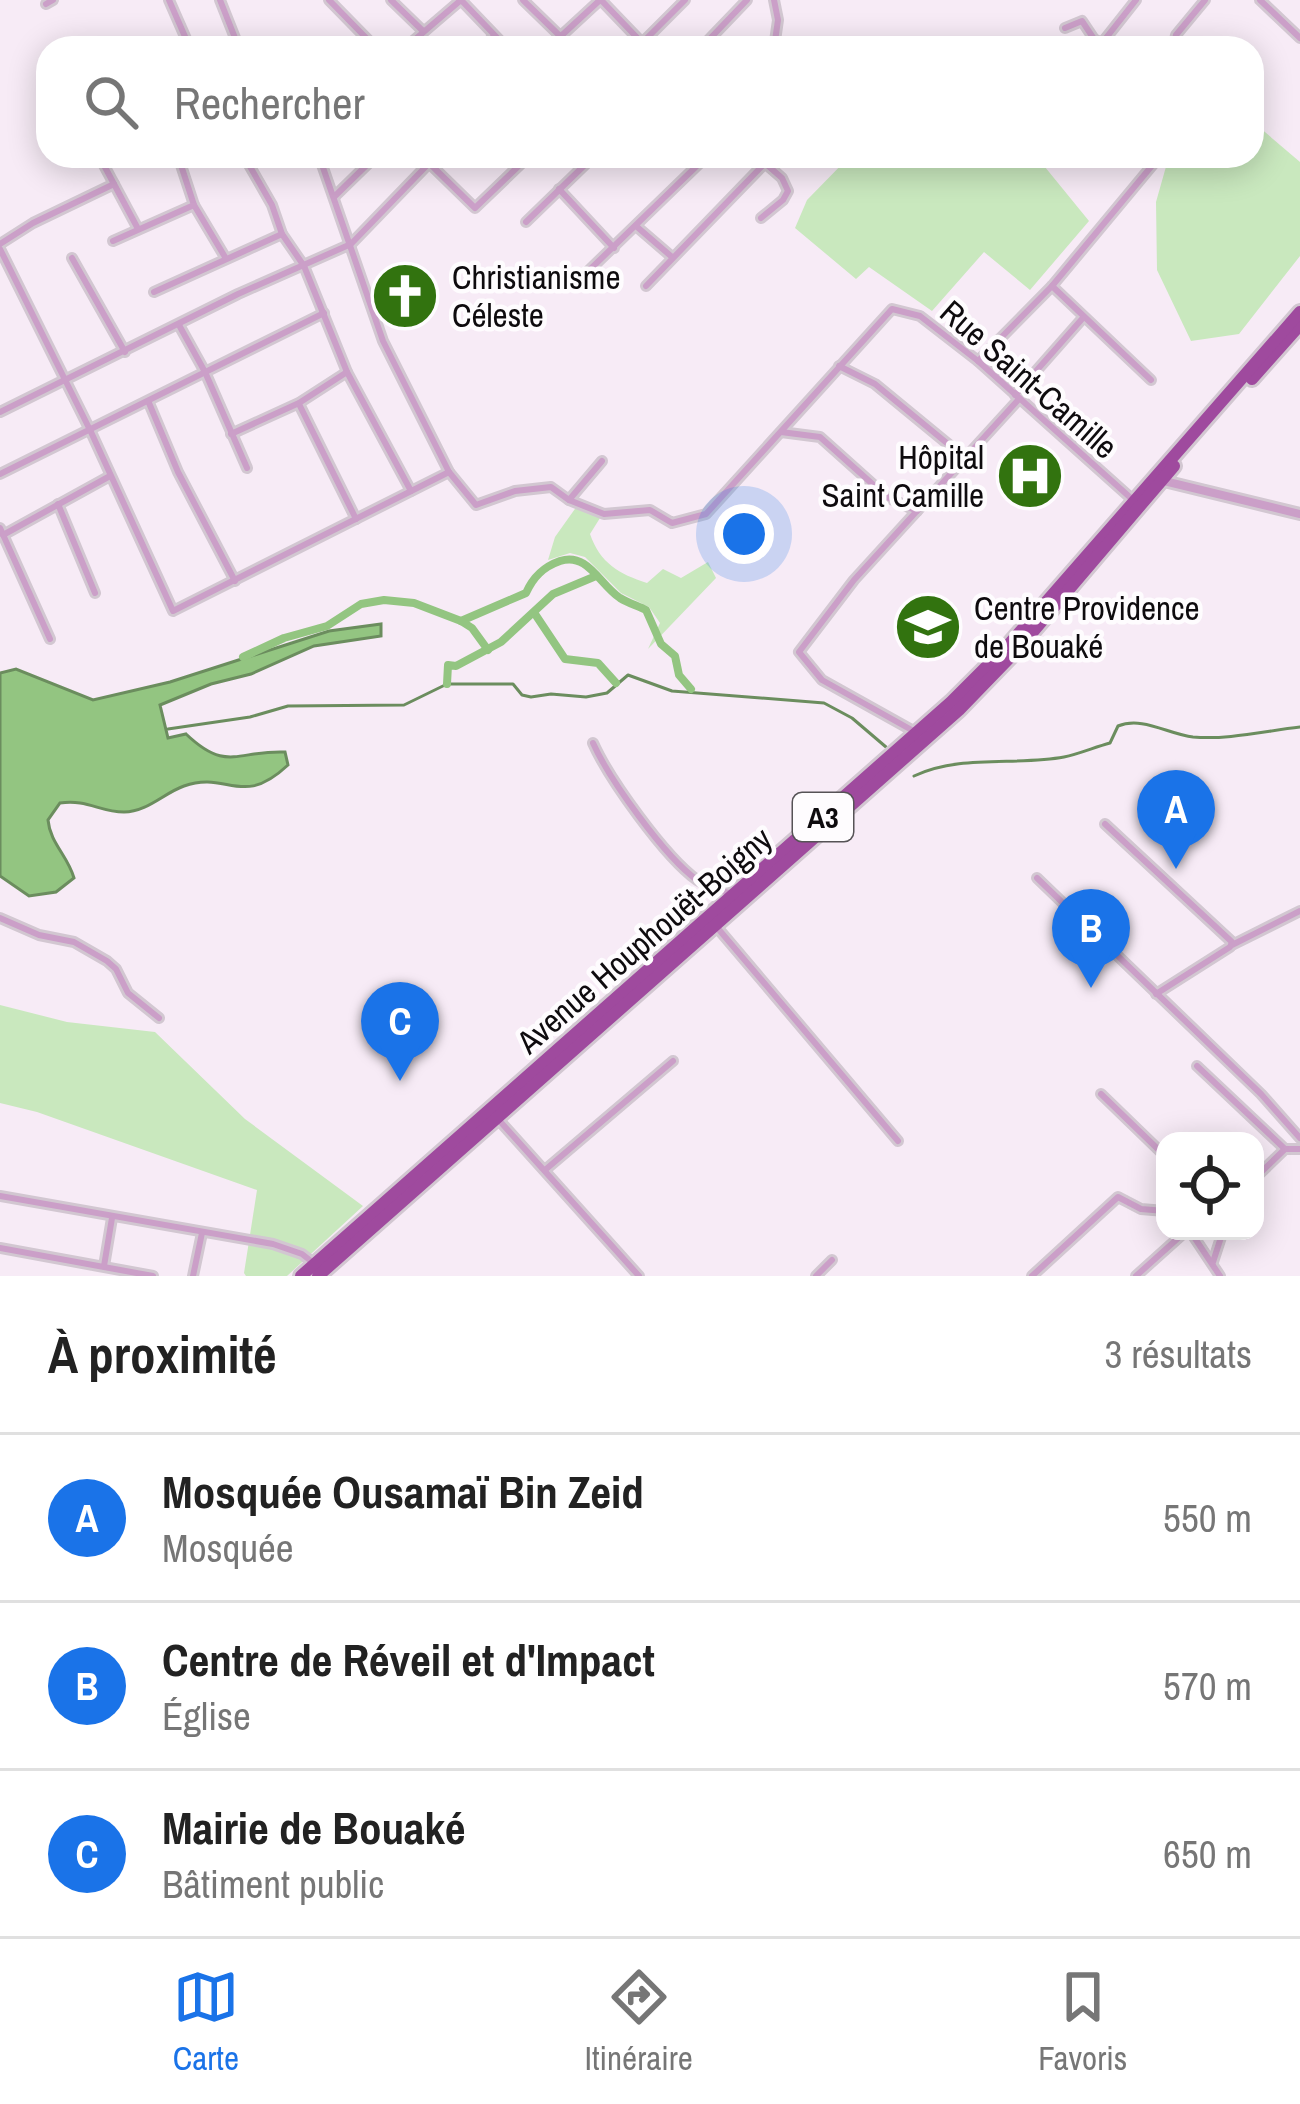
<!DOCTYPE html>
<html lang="fr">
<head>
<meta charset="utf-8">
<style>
  :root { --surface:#fff; --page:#f2f2f2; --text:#222; --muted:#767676; --line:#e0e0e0; --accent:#1a73e8 }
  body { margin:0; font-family:"Archivo Narrow",sans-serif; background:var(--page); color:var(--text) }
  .controls { position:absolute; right:36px; bottom:36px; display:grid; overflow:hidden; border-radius:24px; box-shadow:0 6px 30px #0003 }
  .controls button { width:108px; height:108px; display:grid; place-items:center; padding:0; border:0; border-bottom:3px solid var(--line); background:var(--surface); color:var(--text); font:60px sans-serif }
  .you { position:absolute; left:744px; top:534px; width:42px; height:42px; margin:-30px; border:9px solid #fff; border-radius:50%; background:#1a73e8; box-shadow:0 0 0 18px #1a73e833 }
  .badge { display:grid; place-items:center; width:78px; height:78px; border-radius:50%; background:var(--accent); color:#fff; font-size:39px; font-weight:700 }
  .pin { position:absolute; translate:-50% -99px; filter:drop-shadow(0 3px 6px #0008) }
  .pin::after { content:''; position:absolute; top:63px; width:42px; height:36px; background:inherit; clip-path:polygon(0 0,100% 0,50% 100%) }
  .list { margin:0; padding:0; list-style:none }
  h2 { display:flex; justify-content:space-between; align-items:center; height:156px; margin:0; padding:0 48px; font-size:51px }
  h2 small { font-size:39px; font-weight:400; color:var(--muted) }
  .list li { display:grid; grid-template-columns:78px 1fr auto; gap:36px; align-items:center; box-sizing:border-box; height:168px; padding:0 48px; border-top:3px solid var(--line) }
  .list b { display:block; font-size:45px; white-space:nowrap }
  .list p { margin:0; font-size:39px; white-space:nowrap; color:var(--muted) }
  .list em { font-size:39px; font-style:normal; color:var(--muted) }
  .icon { flex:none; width:66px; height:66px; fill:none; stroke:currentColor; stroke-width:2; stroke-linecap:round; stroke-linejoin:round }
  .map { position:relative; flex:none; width:1300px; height:1276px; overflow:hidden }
  .search { position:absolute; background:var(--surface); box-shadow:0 6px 30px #0003; left:36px; right:36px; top:36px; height:132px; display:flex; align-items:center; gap:30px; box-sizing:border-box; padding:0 42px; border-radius:36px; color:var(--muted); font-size:45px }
  .sheet { height:660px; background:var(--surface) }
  nav { display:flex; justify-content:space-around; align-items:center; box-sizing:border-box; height:168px; border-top:3px solid var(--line); background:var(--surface); font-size:33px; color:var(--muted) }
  nav a { display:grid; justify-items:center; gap:6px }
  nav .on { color:var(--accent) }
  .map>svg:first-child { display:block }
  .green { fill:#c9e8be }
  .water { fill:#93c581; stroke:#6b8d5e; stroke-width:3 }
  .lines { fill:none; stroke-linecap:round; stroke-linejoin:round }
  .stream { stroke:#6b8d5e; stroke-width:3 }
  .canal { stroke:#93c581; stroke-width:8 }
  .minor-casing { stroke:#d2c7d1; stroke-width:12 }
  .tertiary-casing { stroke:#d2c7d1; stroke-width:14 }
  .trunk-casing { stroke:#d2c7d1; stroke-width:18 }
  .minor { stroke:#cb9fc8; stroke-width:6 }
  .tertiary { stroke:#cb9fc8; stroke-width:8 }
  .trunk { stroke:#9f4a9e; stroke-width:12 }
  .labels { text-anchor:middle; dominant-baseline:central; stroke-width:9; stroke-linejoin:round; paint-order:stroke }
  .shield { fill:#fefcfe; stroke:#565356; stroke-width:3 }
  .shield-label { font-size:30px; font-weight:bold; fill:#0e0b0e }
  .poi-label { font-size:33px; fill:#0e0b0e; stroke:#fefcfe; text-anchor:start }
  .street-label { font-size:33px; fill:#0e0b0e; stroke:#fefcfe }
</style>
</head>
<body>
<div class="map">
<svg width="1300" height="1276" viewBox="0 0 1300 1276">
  <rect width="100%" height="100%" fill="#f7ebf6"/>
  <g class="green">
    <path d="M1252,121L1300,162V256L1239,334L1191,341L1157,270L1156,202L1169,156H1252Z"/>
    <path d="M850,156H1036L1089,221L1030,290L984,252L932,311L869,267L856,279L795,228L807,200Z"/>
    <path d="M577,506L600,518L590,534C600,563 619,574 647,583L663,569L681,578L708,562L716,578L648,649L660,623L649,607L621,593L585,557L570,553L548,560L555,537Z"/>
    <path d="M0,1005L67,1022L155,1032L245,1119L363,1206L287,1276H246L244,1273L257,1190L37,1112L0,1103Z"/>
  </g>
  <path class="water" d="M381,624V636L314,646L251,674L211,684L160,705L168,738L186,734C227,773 237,750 285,752L288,765C241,809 228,770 184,786C164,793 147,812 124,812C100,812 87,799 60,803L48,820C50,843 68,856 74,878L56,892L29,896L0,876V673L16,669L93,700L170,682L329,631Z"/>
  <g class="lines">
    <g class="stream">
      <path d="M168,729L250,717L288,706L404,705L447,684H513L522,695L531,697L551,694L586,697L607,693L628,675L672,691L824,703L852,718L886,747"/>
      <path d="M914,776C960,754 1016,766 1064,757C1079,754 1095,747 1110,743L1118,726C1142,716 1168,734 1193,737C1228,740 1265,731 1300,727"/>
    </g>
    <g class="canal">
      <path d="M535,614L565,659L598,663L616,683"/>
      <path d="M461,621L526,593C533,577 543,567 560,561C588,552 599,584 620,598C628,603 638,606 646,610L661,644L675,656L679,675L691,689"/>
      <path d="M243,657L284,638L327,626L361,604L384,600L414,603L461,621L472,628L488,650"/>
      <path d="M447,684L448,665L456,666L501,642L553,594L596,576"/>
    </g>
    <defs>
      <g id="minor">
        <path d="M169,0L190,48"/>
        <path d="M220,0L239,48"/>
        <path d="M329,0L376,48"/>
        <path d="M391,0L423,31"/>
        <path d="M461,0L507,48"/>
        <path d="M523,0L559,35"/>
        <path d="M601,0L647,48"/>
        <path d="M774,0L778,20L774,48"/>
        <path d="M1260,0L1300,38"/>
        <path d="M46,4L53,0"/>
        <path d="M1065,28L1082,21L1094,39L1102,43L1136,0"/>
        <path d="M405,48L461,0"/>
        <path d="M482,48L494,36"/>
        <path d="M548,48L600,0"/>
        <path d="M637,48L685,0"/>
        <path d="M701,48L747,0"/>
        <path d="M1173,48L1176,35L1205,0"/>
        <path d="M99,156L137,227"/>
        <path d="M178,156L194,205L225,257"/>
        <path d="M244,156L272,205L282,234L304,266L347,372L411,491"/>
        <path d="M319,156L383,341L449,472L476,505L515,491L551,487L569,500L604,514L650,510L672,523L706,514L892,309L920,316L978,361L1133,500"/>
        <path d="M757,156L782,178L788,191L783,200L761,218"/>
        <path d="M429,163L475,208L529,156"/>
        <path d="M771,168L783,156"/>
        <path d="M559,189L614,248"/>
        <path d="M335,196L376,156"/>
        <path d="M526,222L594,156"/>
        <path d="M636,226L672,257"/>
        <path d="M113,241L194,205"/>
        <path d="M0,244L33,223L114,184"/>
        <path d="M0,249L91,432L173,611L449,472"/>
        <path d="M72,258L125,352"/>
        <path d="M577,282L707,156"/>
        <path d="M646,286L765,163"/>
        <path d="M1052,286L1151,380"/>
        <path d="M154,292L282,234"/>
        <path d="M179,325L205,372L247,468"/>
        <path d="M978,361L1052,286L1160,156"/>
        <path d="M839,366L875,384L965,458"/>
        <path d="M1015,395L1082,319"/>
        <path d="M149,403L178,472L235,581"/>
        <path d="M299,404L356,519"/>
        <path d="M0,412L238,294L351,244L436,156"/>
        <path d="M781,432L820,437L887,497L917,511"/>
        <path d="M231,434L299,403L347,372"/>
        <path d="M0,474L324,313"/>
        <path d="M569,500L602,461"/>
        <path d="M58,504L95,593"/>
        <path d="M0,528L50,639"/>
        <path d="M3,535L110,476"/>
        <path d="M917,733L822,680L799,652L854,580L1019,399"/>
        <path d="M593,743C609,779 665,857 697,880C708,887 721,890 733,895"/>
        <path d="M1105,824L1232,942L1230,947L1156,994"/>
        <path d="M1037,878L1261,1094L1300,1138"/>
        <path d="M0,918L39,935L74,942L107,961L116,969L128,993L159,1018"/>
        <path d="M715,925L898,1141"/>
        <path d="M1232,945L1300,911"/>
        <path d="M1197,1066L1285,1149"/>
        <path d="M1101,1094L1165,1156"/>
        <path d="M497,1118L639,1276"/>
        <path d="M545,1170L673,1061"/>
        <path d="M1255,1178L1285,1149H1300"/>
        <path d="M0,1196L273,1244L302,1254L316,1265"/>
        <path d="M1190,1231L1220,1276"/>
        <path d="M0,1248L153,1276"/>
        <path d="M1213,1262L1223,1231"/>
        <path d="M104,1266L112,1218"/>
        <path d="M193,1276L202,1233"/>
        <path d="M816,1276L832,1260"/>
        <path d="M1032,1276L1118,1197L1141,1209L1165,1211"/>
        <path d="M1136,1276L1186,1231"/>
      </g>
      <path id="tertiary" d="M1160,480L1300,514"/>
      <g id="trunk">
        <path d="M1252,379L1300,325"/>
        <path d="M301,1276L951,702L1011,642L1300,312"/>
        <path d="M318,1276L959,710L1019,648L1174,466"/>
      </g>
    </defs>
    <use href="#minor" class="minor-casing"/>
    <use href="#tertiary" class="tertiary-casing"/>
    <use href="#trunk" class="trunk-casing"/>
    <use href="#minor" class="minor"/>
    <use href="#tertiary" class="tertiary"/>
    <use href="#trunk" class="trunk"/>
  </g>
  <defs>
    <symbol id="church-disc" viewBox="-11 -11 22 22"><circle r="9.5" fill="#32730f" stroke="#fefcfe"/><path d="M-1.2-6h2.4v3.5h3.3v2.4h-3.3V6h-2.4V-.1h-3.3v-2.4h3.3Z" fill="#fff"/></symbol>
    <symbol id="hospital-disc" viewBox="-11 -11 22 22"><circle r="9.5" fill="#32730f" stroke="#fefcfe"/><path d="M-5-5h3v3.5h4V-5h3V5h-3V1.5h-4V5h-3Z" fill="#fff"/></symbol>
    <symbol id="university-disc" viewBox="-11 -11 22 22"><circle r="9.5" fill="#32730f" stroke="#fefcfe"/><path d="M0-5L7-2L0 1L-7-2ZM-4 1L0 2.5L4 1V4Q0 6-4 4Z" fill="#fff"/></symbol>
  </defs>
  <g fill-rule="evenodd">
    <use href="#church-disc" x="367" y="258" width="76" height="76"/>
    <use href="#hospital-disc" x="992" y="438" width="76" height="76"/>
    <use href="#university-disc" x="890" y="589" width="76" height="76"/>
  </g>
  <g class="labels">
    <rect class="shield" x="793" y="793" width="60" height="48" rx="9"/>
    <g class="shield-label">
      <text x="823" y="817">A3</text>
    </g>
    <g class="poi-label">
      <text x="452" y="277">Christianisme<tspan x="452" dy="38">Céleste</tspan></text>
      <text x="984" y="457" text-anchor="end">Hôpital<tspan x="984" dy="38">Saint Camille</tspan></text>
      <text x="974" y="608">Centre Providence<tspan x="974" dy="38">de Bouaké</tspan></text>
    </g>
    <g class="street-label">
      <text transform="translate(1029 379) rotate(41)">Rue Saint-Camille</text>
      <text transform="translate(644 940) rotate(-41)">Avenue Houphouët-Boigny</text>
    </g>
  </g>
</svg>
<div class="controls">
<button><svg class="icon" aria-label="locate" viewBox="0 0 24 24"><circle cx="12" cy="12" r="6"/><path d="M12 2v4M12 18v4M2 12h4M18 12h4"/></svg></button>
</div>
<div class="you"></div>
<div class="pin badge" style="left:1176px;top:869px">A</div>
<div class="pin badge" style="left:1091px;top:988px">B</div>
<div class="pin badge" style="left:400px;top:1081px">C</div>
<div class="search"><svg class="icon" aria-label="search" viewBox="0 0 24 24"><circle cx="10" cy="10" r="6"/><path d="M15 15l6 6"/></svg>Rechercher</div>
</div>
<section class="sheet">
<h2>À proximité<small>3 résultats</small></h2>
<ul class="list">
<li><span class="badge">A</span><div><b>Mosquée Ousamaï Bin Zeid</b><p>Mosquée</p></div><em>550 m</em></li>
<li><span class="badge">B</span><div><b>Centre de Réveil et d'Impact</b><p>Église</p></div><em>570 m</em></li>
<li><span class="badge">C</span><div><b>Mairie de Bouaké</b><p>Bâtiment public</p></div><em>650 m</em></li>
</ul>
</section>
<nav>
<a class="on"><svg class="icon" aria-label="map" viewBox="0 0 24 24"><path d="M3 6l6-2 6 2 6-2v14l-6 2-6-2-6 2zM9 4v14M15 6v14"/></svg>Carte</a>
<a><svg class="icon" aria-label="directions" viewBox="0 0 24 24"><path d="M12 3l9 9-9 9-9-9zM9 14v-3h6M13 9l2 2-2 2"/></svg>Itinéraire</a>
<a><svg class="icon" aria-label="saved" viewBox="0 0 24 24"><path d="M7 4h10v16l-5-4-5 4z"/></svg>Favoris</a>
</nav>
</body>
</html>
